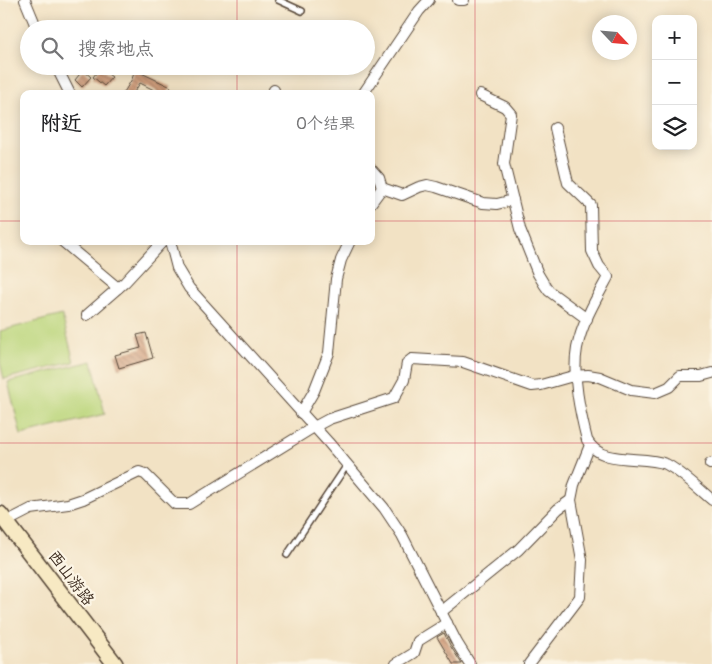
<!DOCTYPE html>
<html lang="zh">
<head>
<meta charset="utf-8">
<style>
  :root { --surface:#fff; --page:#f6f6f6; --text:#202124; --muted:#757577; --line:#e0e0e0 }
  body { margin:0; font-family:Pangolin,"LXGW WenKai TC",sans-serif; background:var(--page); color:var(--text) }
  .controls { position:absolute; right:15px; top:15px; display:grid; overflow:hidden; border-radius:10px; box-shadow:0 2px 12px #0003 }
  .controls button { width:45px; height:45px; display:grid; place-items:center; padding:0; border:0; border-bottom:1px solid var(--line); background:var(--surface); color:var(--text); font:25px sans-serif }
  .compass { position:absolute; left:592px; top:15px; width:45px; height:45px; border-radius:50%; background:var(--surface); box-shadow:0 2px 12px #0003; rotate:116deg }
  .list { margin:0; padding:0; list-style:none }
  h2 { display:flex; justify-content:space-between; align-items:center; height:65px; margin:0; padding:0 20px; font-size:21px }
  h2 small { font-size:16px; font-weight:400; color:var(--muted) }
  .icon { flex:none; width:28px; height:28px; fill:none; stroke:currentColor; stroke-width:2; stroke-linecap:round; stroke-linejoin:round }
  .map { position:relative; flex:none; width:712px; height:664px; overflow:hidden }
  .search { position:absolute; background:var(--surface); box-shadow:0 2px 12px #0003; left:20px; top:20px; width:355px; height:55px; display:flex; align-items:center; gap:12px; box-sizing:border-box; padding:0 18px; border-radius:28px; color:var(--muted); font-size:19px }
  .panel { position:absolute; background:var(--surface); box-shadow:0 2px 12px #0003; left:20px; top:90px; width:355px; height:155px; border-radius:10px }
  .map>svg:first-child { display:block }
  .pitch { fill:#bbd67b; stroke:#7b804c }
  .building { fill:url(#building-back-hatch) }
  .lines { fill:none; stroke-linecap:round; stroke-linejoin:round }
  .lane-casing { stroke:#564637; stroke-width:8 }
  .street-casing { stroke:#564637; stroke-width:12 }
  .secondary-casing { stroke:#564637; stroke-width:18 }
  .lane { stroke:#fff; stroke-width:5 }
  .street { stroke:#fff; stroke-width:10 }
  .secondary { stroke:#f7e9c3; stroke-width:15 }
  .grid { fill:none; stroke:#d1495b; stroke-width:1; stroke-opacity:0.55 }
  .labels { text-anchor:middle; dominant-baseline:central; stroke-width:4.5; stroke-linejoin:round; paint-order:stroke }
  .street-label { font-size:16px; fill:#3b2a1e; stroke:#fcf5e5 }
</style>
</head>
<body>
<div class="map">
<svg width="712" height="664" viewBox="0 0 712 664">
  <defs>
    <pattern id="building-back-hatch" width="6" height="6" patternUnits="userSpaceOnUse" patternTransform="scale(1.25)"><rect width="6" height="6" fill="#d29f7d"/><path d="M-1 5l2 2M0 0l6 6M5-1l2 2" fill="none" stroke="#ac8266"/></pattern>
  </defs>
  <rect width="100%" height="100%" fill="#fcf5e5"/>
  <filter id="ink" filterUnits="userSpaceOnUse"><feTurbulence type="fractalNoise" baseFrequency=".02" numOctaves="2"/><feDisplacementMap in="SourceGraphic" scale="10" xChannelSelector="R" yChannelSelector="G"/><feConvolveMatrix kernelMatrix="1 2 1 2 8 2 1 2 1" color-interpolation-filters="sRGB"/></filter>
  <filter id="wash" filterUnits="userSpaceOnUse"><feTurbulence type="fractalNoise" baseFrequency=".0096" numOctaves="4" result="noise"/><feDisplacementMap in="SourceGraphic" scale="20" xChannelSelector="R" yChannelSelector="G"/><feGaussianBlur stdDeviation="1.12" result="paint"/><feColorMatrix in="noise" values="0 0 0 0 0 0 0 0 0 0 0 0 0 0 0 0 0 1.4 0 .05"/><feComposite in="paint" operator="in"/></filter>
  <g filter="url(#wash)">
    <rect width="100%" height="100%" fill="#f2e2c4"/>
    <g class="pitch">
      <path d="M62,315L74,362L4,379L0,362V331Z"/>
      <path d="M92,361L105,414L21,435L8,382Z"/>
    </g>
    <g id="blocks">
      <g class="building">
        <path d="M100,68L112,77L104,86L93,77Z"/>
        <path d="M83,70L91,77L82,87L75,80Z"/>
        <path d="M135,70L171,87L168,94H157L158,92L140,83L133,94H123L132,79Z"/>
        <path d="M146,333L153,358L119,368L115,355L141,348L137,335Z"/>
        <path d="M444,633L451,647L462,664H453L437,637Z"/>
      </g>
    </g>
  </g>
  <g filter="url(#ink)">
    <use href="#blocks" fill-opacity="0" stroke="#564637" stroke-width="1"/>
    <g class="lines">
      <defs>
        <g id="lane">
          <path d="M278,0L302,11"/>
          <path d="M287,555L347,465"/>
        </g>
        <g id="street">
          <path d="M25,0L37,29"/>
          <path d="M458,0H464"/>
          <path d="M56,66L70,94"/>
          <path d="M272,94L274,90"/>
          <path d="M363,94L419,11L429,0"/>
          <path d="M480,95L505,107L511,114L504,164L520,229L538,274L544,284L549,291L587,319"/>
          <path d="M555,128L568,183L591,205L592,251L599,266L608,277C596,299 582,323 577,348C572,376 580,412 587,440C601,467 643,454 666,464C683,473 698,488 712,500"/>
          <path d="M371,169L379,178L382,188L371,203"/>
          <path d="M382,188L402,195L419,187L427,185L436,187L483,203L497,204L513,200"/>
          <path d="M62,241L118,288"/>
          <path d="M170,241L177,268L189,288L328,442L384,508L402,535L457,643L470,664"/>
          <path d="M87,315L125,282L163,241"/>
          <path d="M301,413L314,391L329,353L336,279L341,260L350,241"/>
          <path d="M710,464L712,463"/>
          <path d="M6,522L31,509L68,504L83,499L139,472L145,474L175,504H189L314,427L329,419L394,398L404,380L407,363L412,359L463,362L532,386L541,385L573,376L588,375L600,377L631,390L655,393L669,387L680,376H701L712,373"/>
          <path d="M441,612L518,550L558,509L571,500"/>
          <path d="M396,664L414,653L418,641L447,623"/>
          <path d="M529,664L580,597L582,560L571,500L574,485L590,445"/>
        </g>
        <path id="secondary" d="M0,514L115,664"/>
      </defs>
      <use href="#lane" class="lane-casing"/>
      <use href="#street" class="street-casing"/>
      <use href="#secondary" class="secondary-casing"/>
      <use href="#lane" class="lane"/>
      <use href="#street" class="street"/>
      <use href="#secondary" class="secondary"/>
    </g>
  </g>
  <path class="grid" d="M237,0V29M475,0V664M237,66V94M0,221H24M371,221H712M237,241V664M0,443H712"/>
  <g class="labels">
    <g class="street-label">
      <text transform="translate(71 578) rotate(53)">西山游路</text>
    </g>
  </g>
</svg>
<div class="controls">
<button>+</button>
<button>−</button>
<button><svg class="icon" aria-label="layers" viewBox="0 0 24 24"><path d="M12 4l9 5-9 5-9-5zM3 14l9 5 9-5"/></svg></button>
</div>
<svg class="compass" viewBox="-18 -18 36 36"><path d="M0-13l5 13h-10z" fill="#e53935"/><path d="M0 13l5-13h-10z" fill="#757577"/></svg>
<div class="search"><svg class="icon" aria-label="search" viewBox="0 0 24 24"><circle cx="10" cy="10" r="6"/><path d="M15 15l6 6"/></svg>搜索地点</div>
<section class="panel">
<h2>附近<small>0个结果</small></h2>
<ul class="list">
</ul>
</section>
</div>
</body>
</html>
